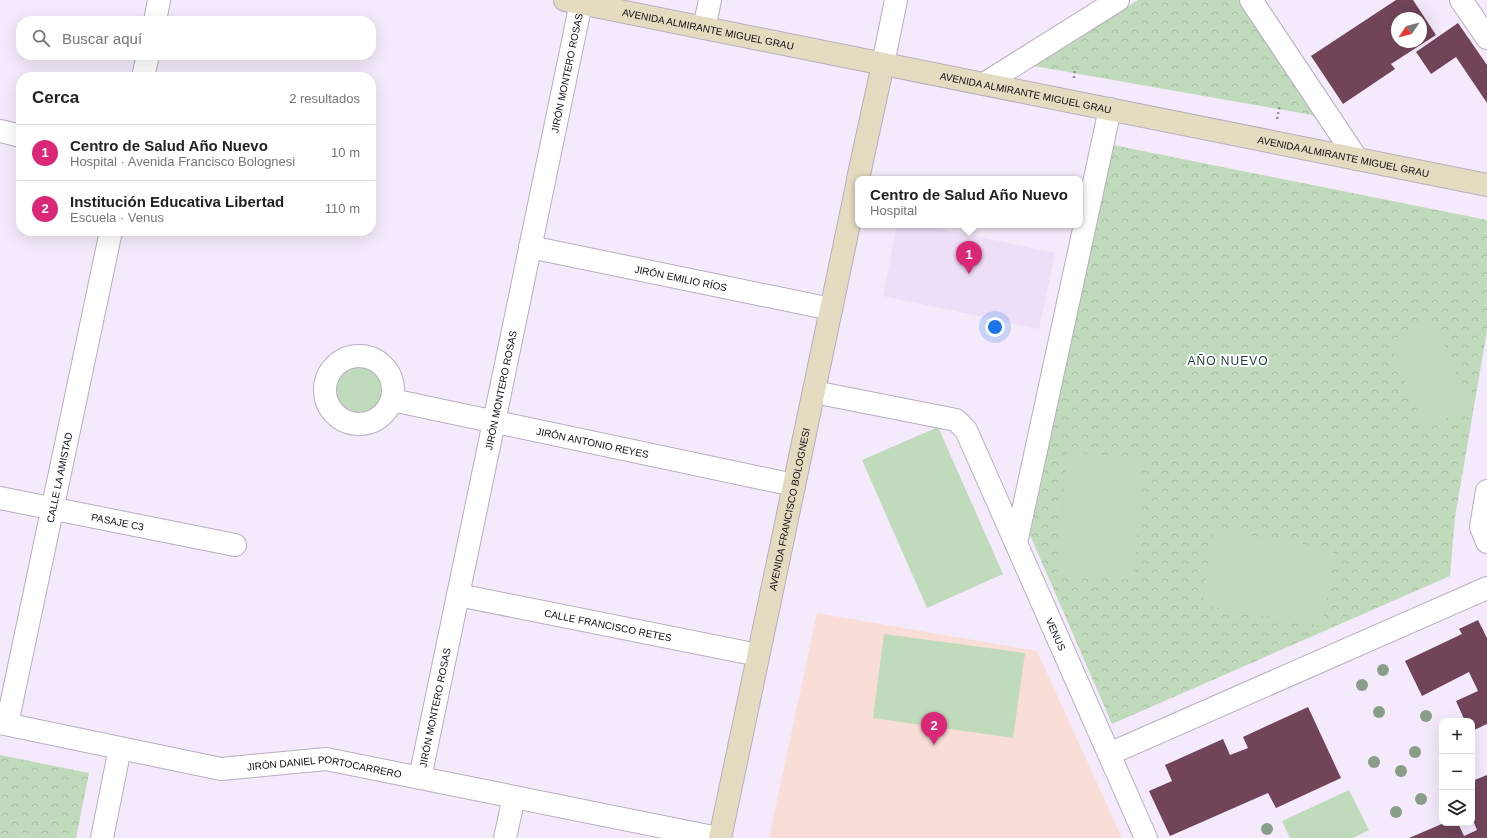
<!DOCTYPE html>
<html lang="es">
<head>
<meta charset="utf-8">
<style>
  :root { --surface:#fff; --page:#f6f6f6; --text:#222; --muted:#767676; --line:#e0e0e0; --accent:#db2777 }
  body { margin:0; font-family:Helvetica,sans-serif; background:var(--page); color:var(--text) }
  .controls { position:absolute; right:12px; bottom:12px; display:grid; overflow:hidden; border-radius:8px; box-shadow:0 4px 16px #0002 }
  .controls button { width:36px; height:36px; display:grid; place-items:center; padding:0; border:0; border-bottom:1px solid var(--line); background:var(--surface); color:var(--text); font:20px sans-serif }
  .compass { position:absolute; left:1391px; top:12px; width:36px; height:36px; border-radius:50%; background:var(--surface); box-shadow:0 4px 16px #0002; rotate:235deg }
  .you { position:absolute; left:995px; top:327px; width:14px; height:14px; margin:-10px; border:3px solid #fff; border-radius:50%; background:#1a73e8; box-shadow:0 0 0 6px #1a73e833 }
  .badge { display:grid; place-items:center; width:26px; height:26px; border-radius:50%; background:var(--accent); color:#fff; font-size:13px; font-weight:700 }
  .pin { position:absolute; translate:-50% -33px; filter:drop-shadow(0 1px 2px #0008) }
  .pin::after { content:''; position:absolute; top:21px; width:14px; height:12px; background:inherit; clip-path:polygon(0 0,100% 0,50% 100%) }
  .popup { position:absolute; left:855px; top:176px; width:228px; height:52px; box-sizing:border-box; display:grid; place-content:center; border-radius:8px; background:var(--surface); filter:drop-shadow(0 1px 3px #0005); font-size:13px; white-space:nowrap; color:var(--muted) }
  .popup b { font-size:15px; color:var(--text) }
  .popup::after { content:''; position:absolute; left:50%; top:100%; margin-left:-8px; border:8px solid transparent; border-top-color:var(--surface) }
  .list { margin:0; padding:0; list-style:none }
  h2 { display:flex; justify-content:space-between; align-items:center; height:52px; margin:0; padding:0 16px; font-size:17px }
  h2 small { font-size:13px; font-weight:400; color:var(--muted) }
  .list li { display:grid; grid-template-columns:26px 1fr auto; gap:12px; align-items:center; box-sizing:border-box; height:56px; padding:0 16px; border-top:1px solid var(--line) }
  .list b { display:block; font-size:15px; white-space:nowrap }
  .list p { margin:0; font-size:13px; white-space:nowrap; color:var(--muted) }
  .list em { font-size:13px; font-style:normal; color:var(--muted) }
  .icon { flex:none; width:22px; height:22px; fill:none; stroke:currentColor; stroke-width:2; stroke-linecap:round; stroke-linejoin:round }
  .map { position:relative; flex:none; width:1487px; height:838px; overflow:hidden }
  .search { position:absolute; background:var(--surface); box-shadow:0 4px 16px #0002; left:16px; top:16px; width:360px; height:44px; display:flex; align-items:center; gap:10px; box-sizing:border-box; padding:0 14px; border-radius:16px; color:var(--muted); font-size:15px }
  .panel { position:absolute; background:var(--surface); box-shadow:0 4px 16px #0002; left:16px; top:72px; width:360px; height:164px; border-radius:16px }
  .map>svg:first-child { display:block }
  .education { fill:#f8ded7 }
  .built { fill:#eddff7 }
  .park { fill:url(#park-crowns) }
  .garden { fill:#c0dbbb }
  .building { fill:#71445a; fill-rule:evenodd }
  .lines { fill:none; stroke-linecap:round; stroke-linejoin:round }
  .street-casing { stroke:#b8aebf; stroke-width:24 }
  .secondary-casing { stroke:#b8aebf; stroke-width:24 }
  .path { stroke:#918a96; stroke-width:2.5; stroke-dasharray:2 3; stroke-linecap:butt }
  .street { stroke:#fff; stroke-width:22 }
  .secondary { stroke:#e3dcc0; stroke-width:22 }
  .tree { fill:#899e88 }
  .labels { text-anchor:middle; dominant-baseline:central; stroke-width:4; stroke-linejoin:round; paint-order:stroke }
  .street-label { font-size:10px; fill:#0e0b11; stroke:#fff }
  .quarter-label { font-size:12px; letter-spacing:1px; fill:#183b3d; stroke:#fff }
</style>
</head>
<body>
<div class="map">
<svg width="1487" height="838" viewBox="0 0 1487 838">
  <defs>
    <pattern id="park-crowns" width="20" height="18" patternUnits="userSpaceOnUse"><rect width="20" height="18" fill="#c0dbbb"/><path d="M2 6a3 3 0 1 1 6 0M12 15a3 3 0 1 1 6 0" fill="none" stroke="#a4bba0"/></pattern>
  </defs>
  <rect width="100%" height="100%" fill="#f4eafb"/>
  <path class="education" d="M817,613L1037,651L1122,838H769Z"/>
  <path class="built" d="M897,225H924L1055,253L1039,329L883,296Z"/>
  <g class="park">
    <path d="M1138,0H1238L1318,116L1034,66Z"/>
    <path d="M1113,145L1487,220V331L1455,517L1450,576L1112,724L1030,535Z"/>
    <path d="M0,755L89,773L76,838H0Z"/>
  </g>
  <g class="garden">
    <path d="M1434,321L1471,408L1425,428L1388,341Z"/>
    <circle cx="359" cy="390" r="25"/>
    <path d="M938,427L1003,574L927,608L862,460Z"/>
    <path d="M1067,452L1143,458L1134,580L1057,574Z"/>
    <path d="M1214,529L1334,550L1322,626L1202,605Z"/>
    <path d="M884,634L1025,653L1013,738L873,718Z"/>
    <path d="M1349,790L1369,830L1353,838H1290L1282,821Z"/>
  </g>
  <g class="building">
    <path d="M1396,0H1413L1436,35L1391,64L1395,69L1343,104L1311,56ZM1397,18H1421V42H1397Z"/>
    <path d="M1458,23L1487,65V103L1456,57L1431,74L1416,52Z"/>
    <path d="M1478,620L1487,638V724L1472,731V721H1465L1456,701L1478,691L1469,672L1422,696L1405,661L1462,634L1459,629Z"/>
    <path d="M1308,707L1341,778L1276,808L1268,793L1170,836L1149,791L1172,781L1165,765L1223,739L1230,755L1248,748L1243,737Z"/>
    <path d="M1487,775V838H1409L1444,823H1458L1464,836L1477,830L1472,818V781Z"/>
  </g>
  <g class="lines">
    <defs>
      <g id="street">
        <path d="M1251,0L1357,159"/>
        <path d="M1461,0L1487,38"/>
        <path d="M155,21L159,0"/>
        <path d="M704,28L710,0"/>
        <path d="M883,64L896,0"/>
        <path d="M143,77L148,55"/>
        <path d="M984,84L1118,0"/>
        <path d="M0,131L21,136"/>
        <path id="s1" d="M530,247L831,309"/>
        <circle cx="359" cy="390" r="34"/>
        <path id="s2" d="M814,392L956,420L966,430L1146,838"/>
        <path id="s3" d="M392,400L794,485"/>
        <path d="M1487,491L1481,527L1487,542"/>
        <path id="s4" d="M0,498L235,545"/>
        <path d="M1016,543L1110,109"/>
        <path id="s5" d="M458,595L758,655"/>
        <path id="s6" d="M0,723L221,769L326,759L718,838"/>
        <path id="s7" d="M7,724L111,231"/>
        <path d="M1109,754L1487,588"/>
        <path id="s8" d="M420,778L581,3"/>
        <path d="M102,838L120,748"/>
        <path d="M505,838L514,797"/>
      </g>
      <g id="secondary">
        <path id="s9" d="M565,0L1487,185"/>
        <path d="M858,179L883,64"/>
        <path id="s10" d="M720,838L858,181"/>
      </g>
    </defs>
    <use href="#street" class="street-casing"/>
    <use href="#secondary" class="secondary-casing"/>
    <g class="path">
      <path d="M1074,78L1075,68"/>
      <path d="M1277,119L1280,104"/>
    </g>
    <use href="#street" class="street"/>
    <use href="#secondary" class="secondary"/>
  </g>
  <g class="tree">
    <circle cx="1383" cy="670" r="6"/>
    <circle cx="1362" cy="685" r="6"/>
    <circle cx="1379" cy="712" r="6"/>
    <circle cx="1426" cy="716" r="6"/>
    <circle cx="1415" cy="752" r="6"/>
    <circle cx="1374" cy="762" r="6"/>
    <circle cx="1401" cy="771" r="6"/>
    <circle cx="1421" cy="799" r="6"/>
    <circle cx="1396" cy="812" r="6"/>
    <circle cx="1267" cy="829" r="6"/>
  </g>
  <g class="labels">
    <g class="street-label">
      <text stroke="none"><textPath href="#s9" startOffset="146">AVENIDA ALMIRANTE MIGUEL GRAU</textPath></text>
      <text stroke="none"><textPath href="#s8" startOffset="720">JIRÓN MONTERO ROSAS</textPath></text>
      <text stroke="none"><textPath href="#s9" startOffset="470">AVENIDA ALMIRANTE MIGUEL GRAU</textPath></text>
      <text stroke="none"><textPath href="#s9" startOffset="794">AVENIDA ALMIRANTE MIGUEL GRAU</textPath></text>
      <text stroke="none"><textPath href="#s1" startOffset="154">JIRÓN EMILIO RÍOS</textPath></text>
      <text stroke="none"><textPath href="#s8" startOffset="396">JIRÓN MONTERO ROSAS</textPath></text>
      <text stroke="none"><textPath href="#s3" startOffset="205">JIRÓN ANTONIO REYES</textPath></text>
      <text stroke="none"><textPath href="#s7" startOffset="252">CALLE LA AMISTAD</textPath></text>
      <text stroke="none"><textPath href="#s10" startOffset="336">AVENIDA FRANCISCO BOLOGNESI</textPath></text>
      <text stroke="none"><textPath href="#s4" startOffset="120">PASAJE C3</textPath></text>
      <text stroke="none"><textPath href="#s5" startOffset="153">CALLE FRANCISCO RETES</textPath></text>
      <text stroke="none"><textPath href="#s2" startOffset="382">VENUS</textPath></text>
      <text stroke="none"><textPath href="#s8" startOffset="72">JIRÓN MONTERO ROSAS</textPath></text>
      <text stroke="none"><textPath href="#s6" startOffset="330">JIRÓN DANIEL PORTOCARRERO</textPath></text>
    </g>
    <g class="quarter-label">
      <text x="1228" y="361">AÑO NUEVO</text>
    </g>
  </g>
</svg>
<div class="controls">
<button>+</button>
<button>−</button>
<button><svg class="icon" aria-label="layers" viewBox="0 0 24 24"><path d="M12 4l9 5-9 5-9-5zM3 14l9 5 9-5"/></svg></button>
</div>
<svg class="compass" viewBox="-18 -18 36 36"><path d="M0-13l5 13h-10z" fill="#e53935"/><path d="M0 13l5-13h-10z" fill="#767676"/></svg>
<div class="you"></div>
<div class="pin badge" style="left:969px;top:274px">1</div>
<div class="popup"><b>Centro de Salud Año Nuevo</b>Hospital</div>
<div class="pin badge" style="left:934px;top:745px">2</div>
<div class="search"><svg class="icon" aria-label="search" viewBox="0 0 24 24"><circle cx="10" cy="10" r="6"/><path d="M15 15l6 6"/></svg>Buscar aquí</div>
<section class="panel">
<h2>Cerca<small>2 resultados</small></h2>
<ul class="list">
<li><span class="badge">1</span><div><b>Centro de Salud Año Nuevo</b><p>Hospital · Avenida Francisco Bolognesi</p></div><em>10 m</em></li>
<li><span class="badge">2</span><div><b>Institución Educativa Libertad</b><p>Escuela · Venus</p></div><em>110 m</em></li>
</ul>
</section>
</div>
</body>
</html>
